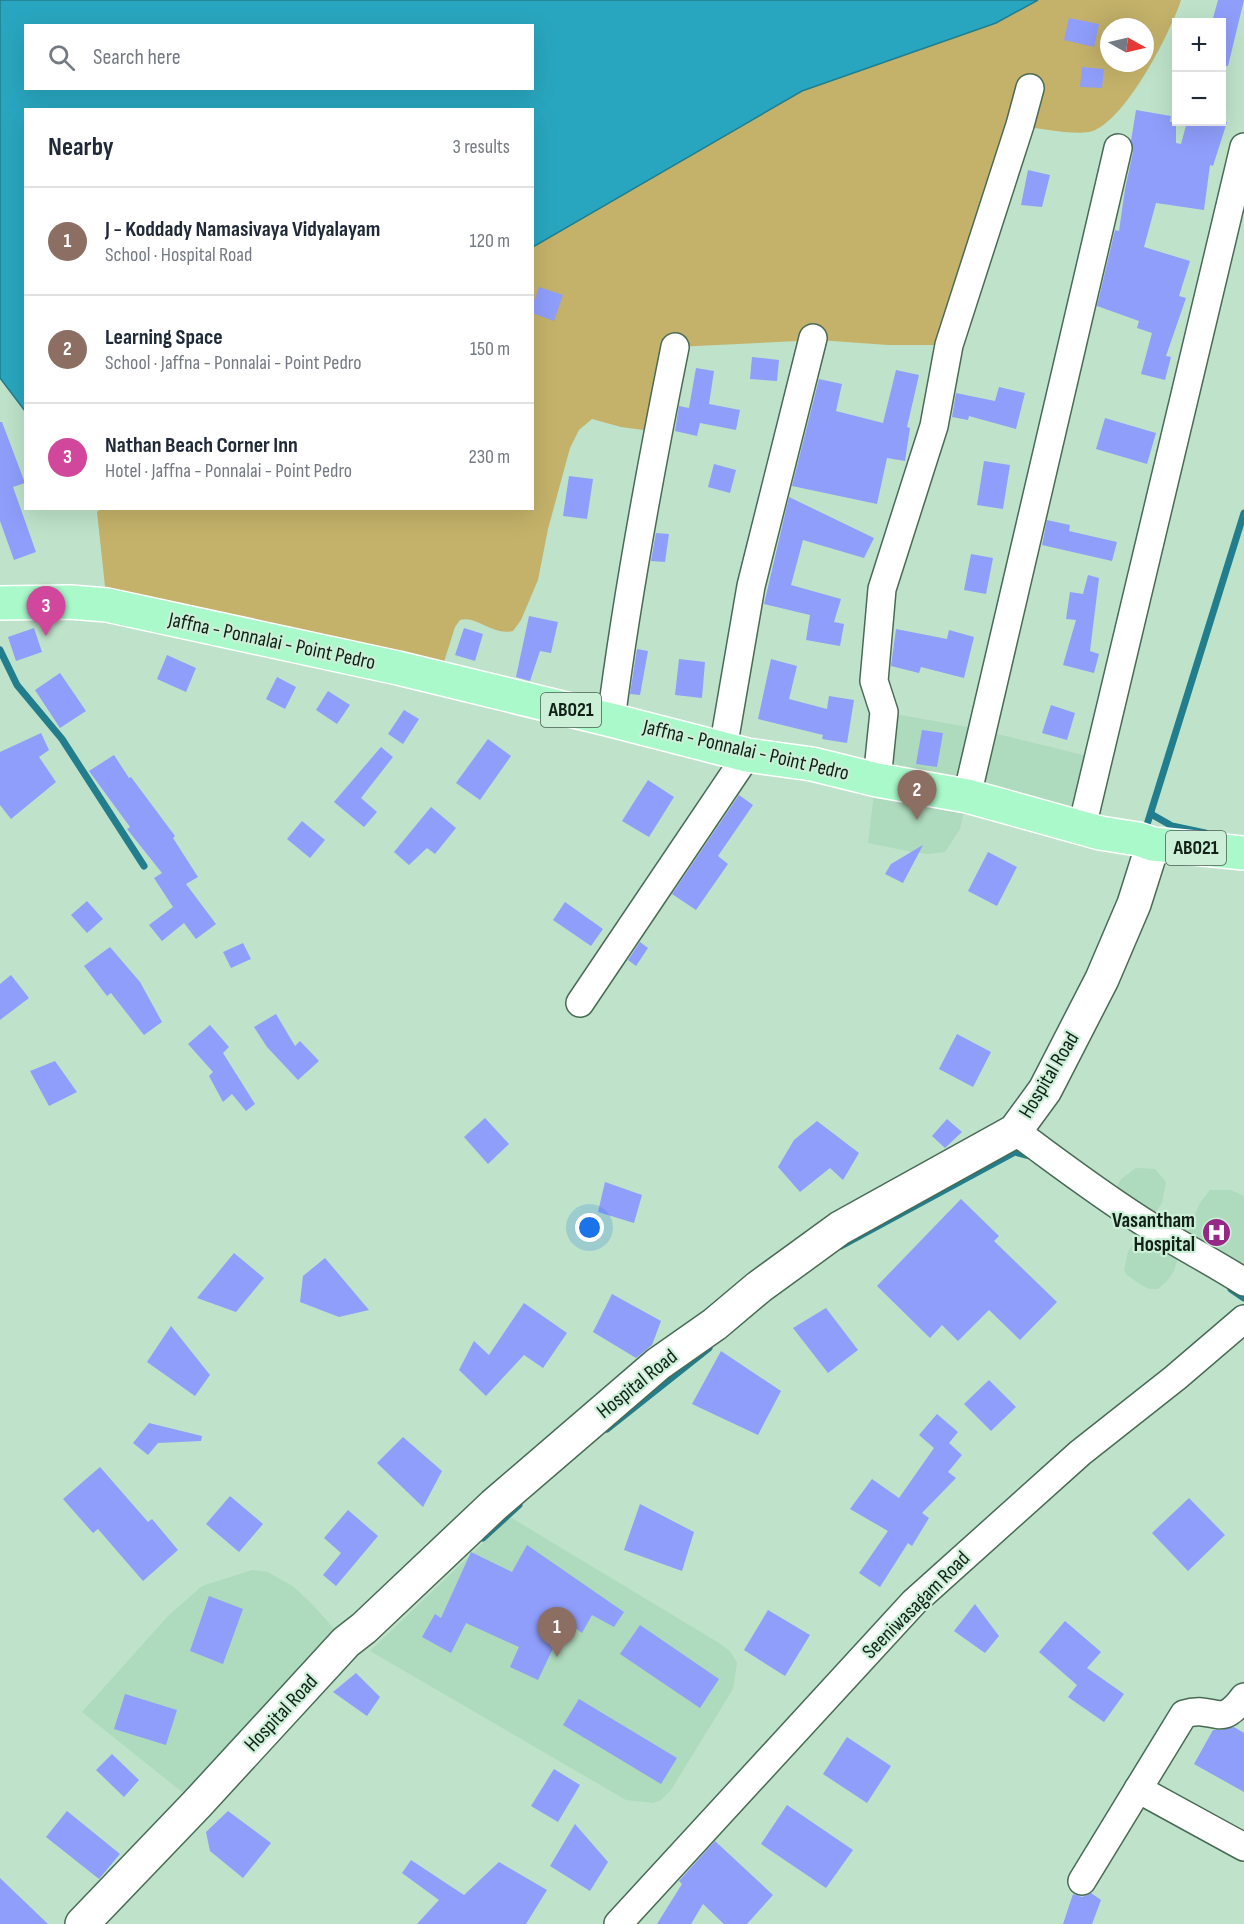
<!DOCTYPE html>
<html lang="en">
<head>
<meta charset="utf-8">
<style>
  :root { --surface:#fff; --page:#f2f2f3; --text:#1f2937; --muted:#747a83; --line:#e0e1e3; --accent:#982886 }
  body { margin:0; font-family:"Sofia Sans Condensed",sans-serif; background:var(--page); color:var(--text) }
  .controls { position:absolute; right:18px; top:18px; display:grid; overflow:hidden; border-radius:0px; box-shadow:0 6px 24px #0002 }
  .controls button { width:54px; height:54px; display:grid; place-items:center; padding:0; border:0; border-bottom:2px solid var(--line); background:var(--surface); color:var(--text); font:30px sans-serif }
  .compass { position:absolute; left:1100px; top:18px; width:54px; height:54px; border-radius:50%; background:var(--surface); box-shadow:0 6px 24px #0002; rotate:98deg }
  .you { position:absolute; left:590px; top:1228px; width:21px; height:21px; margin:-15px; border:4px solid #fff; border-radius:50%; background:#1a73e8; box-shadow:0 0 0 9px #1a73e833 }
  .badge { display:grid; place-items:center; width:39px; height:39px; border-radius:50%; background:var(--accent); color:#fff; font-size:20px; font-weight:700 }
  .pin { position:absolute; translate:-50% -50px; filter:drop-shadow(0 2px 3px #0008) }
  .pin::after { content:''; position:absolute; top:32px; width:21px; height:18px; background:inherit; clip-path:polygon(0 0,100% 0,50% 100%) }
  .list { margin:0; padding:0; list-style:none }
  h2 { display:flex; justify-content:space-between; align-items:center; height:78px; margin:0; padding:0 24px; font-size:26px }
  h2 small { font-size:20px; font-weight:400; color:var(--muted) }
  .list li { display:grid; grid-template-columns:39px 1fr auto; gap:18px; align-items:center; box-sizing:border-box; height:108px; padding:0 24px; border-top:2px solid var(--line) }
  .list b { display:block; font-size:22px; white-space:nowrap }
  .list p { margin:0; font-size:20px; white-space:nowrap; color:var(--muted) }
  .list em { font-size:20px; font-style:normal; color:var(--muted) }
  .icon { flex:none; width:33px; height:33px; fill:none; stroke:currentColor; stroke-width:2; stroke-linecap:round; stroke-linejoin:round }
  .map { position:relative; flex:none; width:1244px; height:1924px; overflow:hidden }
  .search { position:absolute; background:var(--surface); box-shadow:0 6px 24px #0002; left:24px; top:24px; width:510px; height:66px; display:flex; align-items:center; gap:15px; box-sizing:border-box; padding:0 21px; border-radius:0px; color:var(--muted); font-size:22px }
  .panel { position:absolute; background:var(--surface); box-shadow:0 6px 24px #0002; left:24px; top:108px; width:510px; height:402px; border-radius:0px }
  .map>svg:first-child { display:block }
  .built { fill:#aedabd }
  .green { fill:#c4b26a; fill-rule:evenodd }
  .water { fill:#29a6bf; stroke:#227e8d; stroke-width:1.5; fill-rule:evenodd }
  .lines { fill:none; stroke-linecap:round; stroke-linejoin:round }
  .stream { stroke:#227e8d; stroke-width:7 }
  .building { fill:#8f9efb }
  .street-casing { stroke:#496b55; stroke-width:30 }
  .secondary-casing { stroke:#496b55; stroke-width:36 }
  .primary-casing { stroke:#fff; stroke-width:36 }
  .street { stroke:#fff; stroke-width:27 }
  .secondary { stroke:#fff; stroke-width:33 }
  .primary { stroke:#a9f9cb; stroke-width:33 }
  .labels { text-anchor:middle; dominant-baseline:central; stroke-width:4.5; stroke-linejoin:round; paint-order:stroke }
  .shield { fill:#cbf0d7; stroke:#4a5e51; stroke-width:1.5 }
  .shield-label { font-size:20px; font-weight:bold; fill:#122017 }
  .street-label { font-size:21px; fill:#122017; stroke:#cbf0d7 }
  .poi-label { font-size:21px; font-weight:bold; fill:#122017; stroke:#cbf0d7; text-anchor:end }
</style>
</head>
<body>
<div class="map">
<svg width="1244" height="1924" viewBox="0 0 1244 1924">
  <rect width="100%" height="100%" fill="#bee3ca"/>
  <g class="built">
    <path d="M884,712L973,728L1099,759L1082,827L964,811L960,829L945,852L929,854L913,852L868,843Z"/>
    <path d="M1136,1168L1155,1169L1166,1182L1162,1203L1147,1224L1182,1246L1200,1203L1210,1190H1231L1244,1196V1282L1182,1246L1174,1271L1167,1281L1158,1289H1150L1141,1285L1127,1275L1124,1270L1128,1252L1137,1236L1147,1224L1110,1199L1121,1179Z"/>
    <path d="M510,1517L719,1643L730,1651L737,1663L733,1689L671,1790L661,1800L653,1803L626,1800L370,1651Z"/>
    <path d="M252,1570L268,1572L294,1587L313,1605L346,1642L187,1796L82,1712L168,1616L202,1586Z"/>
  </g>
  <path class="green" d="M1038,0H1181C1171,32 1123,126 1089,132C1072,135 1038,128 1020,126L949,345H888L818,340L675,347L658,432L621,427L592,419L579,430L570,448L548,529L538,580L521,620L513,631C492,636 477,615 460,620L455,627L439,678L107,605L97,512L102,508H532L533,247L802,91L996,23ZM1109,27H1145V63H1109Z"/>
  <path class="water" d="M0,0H1038L996,23L802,91L533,247L532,110H26L25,411L0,378ZM26,26H532V88H26Z"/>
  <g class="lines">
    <g class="stream">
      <path d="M0,650L17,685L62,739L144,866"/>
      <path d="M1151,814L1172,826L1205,833"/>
      <path d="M1145,831L1244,513"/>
      <path d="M841,1246L1015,1152L1033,1157"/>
      <path d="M1231,1289L1244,1298"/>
      <path d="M607,1429L709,1348"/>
      <path d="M483,1538L519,1505"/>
    </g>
  </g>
  <g class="building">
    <path d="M1218,0H1244L1228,66L1221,65V22H1212Z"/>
    <path d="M1069,18L1099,24L1094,47L1064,40Z"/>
    <path d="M1082,67L1104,69L1102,88L1080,87Z"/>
    <path d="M1136,110L1171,116L1170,122H1176V143L1181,144L1187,122H1227L1213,166L1210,165L1204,210L1156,203L1144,247L1190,261L1179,296L1186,298L1166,356L1171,357L1165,380L1141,374L1152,333L1137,328L1139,321L1097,306L1115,230L1119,231L1125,189L1133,152L1131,141Z"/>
    <path d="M1028,170L1050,175L1042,207L1021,205Z"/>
    <path d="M539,287L563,295L554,321L532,313V306Z"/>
    <path d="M752,357L779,360L777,381L750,379Z"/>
    <path d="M696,368L714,371L709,404L740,410L736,430L700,423L697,436L675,431L679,406L689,408Z"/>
    <path d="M896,370L919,375L907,427L910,428L905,461L887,458L877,504L792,486L819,379L842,384L836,411L883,423Z"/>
    <path d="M999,387L1025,393L1016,429L969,416L968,420L952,417L956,393L995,401Z"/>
    <path d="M1105,418L1156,433L1147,464L1096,449Z"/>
    <path d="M0,422H2L25,483L13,487L36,552L14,560L0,521Z"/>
    <path d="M984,461L1010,465L1003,509L977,505Z"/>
    <path d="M714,464L736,470L730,493L708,487Z"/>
    <path d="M569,476L593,479L587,519L563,516Z"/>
    <path d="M789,497L874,538L864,558L803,540L791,585L841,599L834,622L844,624L840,646L806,640L810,615L764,604Z"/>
    <path d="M1047,520L1070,525L1069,531L1117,542L1112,561L1042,545Z"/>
    <path d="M656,533L669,534L665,562L651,561Z"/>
    <path d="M971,554L993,558L986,594L964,590Z"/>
    <path d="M1088,575L1099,578L1090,651L1099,654L1094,673L1063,665L1076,620L1066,619L1070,592L1083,594Z"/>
    <path d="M529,616L558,622L551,653L540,651L530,681L516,677Z"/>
    <path d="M34,628L42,652L16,661L8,637Z"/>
    <path d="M464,628L483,634L475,661L455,655Z"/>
    <path d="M896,629L947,639L949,630L974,637L964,678L921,667L919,673L891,666Z"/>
    <path d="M637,649L648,651L640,695L630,694Z"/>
    <path d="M167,655L196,668L186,692L157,679Z"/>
    <path d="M679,659L705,662L702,698L675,695Z"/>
    <path d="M771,659L797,666L789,699L827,709L829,696L854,700L847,743L822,739L823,735L758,719Z"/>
    <path d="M60,673L86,711L60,728L35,690Z"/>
    <path d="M277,677L296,687L285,709L266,699Z"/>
    <path d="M328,691L350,705L337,724L316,710Z"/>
    <path d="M1051,705L1075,713L1067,740L1042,733Z"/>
    <path d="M404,710L419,719L403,744L388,734Z"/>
    <path d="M922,730L943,733L937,767L916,764Z"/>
    <path d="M41,733L49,750L39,757L56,782L11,819L0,805V752Z"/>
    <path d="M488,739L511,756L480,800L456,783Z"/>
    <path d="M381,747L393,757L361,798L377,812L364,827L334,802Z"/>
    <path d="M114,755L129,778L131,777L175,836L173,838L198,877L186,884L216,924L196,939L184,923L162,941L149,925L173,907L154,878L162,873L127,829L130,827L89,771Z"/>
    <path d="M648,780L674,797L649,837L622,821Z"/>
    <path d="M739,795L753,805L718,856L728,864L696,910L672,894Z"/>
    <path d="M431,807L456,828L435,854L427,848L409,865L394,852Z"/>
    <path d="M302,821L325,840L310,858L287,839Z"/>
    <path d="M923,845L903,883L885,874L891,864Z"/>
    <path d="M988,852L1017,867L997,906L968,891Z"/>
    <path d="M87,901L103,919L87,933L71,915Z"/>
    <path d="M565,902L603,929L591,946L553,920Z"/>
    <path d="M640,942L648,948L636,966L628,960Z"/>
    <path d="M243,943L251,959L231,968L223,952Z"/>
    <path d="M110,947L140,982L162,1022L144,1035L111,993L107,996L84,966Z"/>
    <path d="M11,975L29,998L0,1020V984Z"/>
    <path d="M276,1014L295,1046L300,1041L319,1061L298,1080L267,1047L254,1027Z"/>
    <path d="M210,1025L229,1047L223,1053L255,1104L246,1111L232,1094L223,1102L209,1076L213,1072L188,1044Z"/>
    <path d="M957,1034L991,1052L973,1087L939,1069Z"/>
    <path d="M55,1061L77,1092L49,1106L30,1071Z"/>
    <path d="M485,1118L509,1144L488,1164L464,1137Z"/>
    <path d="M947,1119L962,1132L945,1148L932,1136Z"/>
    <path d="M817,1121L859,1153L843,1180L830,1168L800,1192L778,1167L794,1140Z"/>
    <path d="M605,1182L642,1195L634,1223L598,1212Z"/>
    <path d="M961,1199L999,1236L994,1241L1057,1302L1020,1340L989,1310L958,1341L942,1325L930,1338L877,1286Z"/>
    <path d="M234,1253L264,1278L236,1312L197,1298Z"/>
    <path d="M325,1258L369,1310L339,1317L300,1302L303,1276Z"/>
    <path d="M612,1294L661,1321L652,1345L636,1358L593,1332Z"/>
    <path d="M524,1303L567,1333L543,1368L524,1355L486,1396L459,1370L474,1341L489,1355Z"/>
    <path d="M826,1308L858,1350L828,1373L793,1328Z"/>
    <path d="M171,1326L210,1375L195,1396L147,1362Z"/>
    <path d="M721,1351L781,1391L758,1435L692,1404Z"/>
    <path d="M989,1380L1016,1407L991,1431L964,1404Z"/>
    <path d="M937,1414L958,1432L949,1443L962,1455L948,1472L956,1478L922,1513L929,1518L912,1546L908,1543L880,1587L859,1573L888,1531L850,1509L872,1479L899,1498L934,1448L919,1435Z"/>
    <path d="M149,1423L202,1436L201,1441L158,1443L148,1455L133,1443Z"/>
    <path d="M403,1437L442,1471L423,1507L377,1463Z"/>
    <path d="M100,1467L148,1522L152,1519L178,1550L143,1581L98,1529L93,1533L63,1499Z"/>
    <path d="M230,1496L263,1524L239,1552L206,1524Z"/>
    <path d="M1189,1498L1225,1535L1188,1571L1152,1533Z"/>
    <path d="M640,1504L694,1532L682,1571L624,1550Z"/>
    <path d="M348,1510L378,1536L336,1586L323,1575L341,1553L324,1538Z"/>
    <path d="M527,1545L624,1612L614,1627L592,1615L582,1633L566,1621L538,1680L510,1667L519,1647L466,1623L451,1653L422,1637L435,1614L441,1618L471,1552L512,1572Z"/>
    <path d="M209,1596L243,1609L223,1664L190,1651Z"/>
    <path d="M975,1604L999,1636L985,1653L954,1631Z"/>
    <path d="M768,1610L810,1635L785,1676L744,1650Z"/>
    <path d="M1065,1621L1101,1652L1087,1668L1124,1694L1104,1722L1068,1697L1077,1685L1039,1652Z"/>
    <path d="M640,1625L719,1679L700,1708L620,1654Z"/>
    <path d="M356,1673L380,1697L367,1716L333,1692Z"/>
    <path d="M125,1694L177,1710L166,1745L114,1729Z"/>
    <path d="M579,1699L677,1758L661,1784L563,1725Z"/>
    <path d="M1234,1727L1244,1733V1792L1194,1764L1213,1730H1222Z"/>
    <path d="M847,1737L891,1766L867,1803L823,1774Z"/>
    <path d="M112,1754L139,1780L124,1797L96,1770Z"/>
    <path d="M554,1769L580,1785L558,1822L531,1806Z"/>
    <path d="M787,1805L853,1850L826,1888L761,1844Z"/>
    <path d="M67,1811L120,1854L99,1879L46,1837Z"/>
    <path d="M228,1811L271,1843L243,1878L210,1851L206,1832Z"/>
    <path d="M575,1824L608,1862L590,1891L550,1866Z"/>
    <path d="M715,1841L773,1895L747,1924H724L703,1904L691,1924H657L682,1884L679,1881Z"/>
    <path d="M411,1860L464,1895L499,1862L547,1890L526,1924H417L439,1900L402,1873Z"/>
    <path d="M0,1878L48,1924H0Z"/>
    <path d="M1091,1893L1101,1900L1092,1924H1063L1073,1894L1082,1897Z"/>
  </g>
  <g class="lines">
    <defs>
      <g id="street">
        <path d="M611,720C627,595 650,471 675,347"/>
        <path d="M723,749L751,586L813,338"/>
        <path d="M877,780L884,712L874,681L882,589L934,426L949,345L1020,125L1030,88"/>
        <path d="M967,796L1118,148"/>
        <path d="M1082,827L1244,147"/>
        <path d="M580,1003L747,755"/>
        <path d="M1015,1131C1059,1163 1103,1197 1150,1226C1181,1246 1213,1262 1244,1282"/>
        <path d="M1138,1789L1244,1847"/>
        <path d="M1082,1881L1184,1714C1215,1704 1219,1731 1244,1697"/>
        <path d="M618,1924L914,1602L1080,1453L1175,1378L1244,1319"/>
      </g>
      <path id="secondary" d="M82,1924L197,1804L346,1642L364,1628L494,1505L658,1364L715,1324L759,1287L840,1228L1015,1131L1045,1090L1102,979L1134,904L1153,844"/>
      <path id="primary" d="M0,603L70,602L107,605L398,668L611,720L747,755L812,764L877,780L967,796L1100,833L1138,839L1153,844L1244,853"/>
    </defs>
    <use href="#street" class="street-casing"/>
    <use href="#secondary" class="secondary-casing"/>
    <use href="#primary" class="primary-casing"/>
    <use href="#street" class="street"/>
    <use href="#secondary" class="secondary"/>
    <use href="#primary" class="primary"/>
  </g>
  <defs>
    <symbol id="hospital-disc" viewBox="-11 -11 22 22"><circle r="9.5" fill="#982886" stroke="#cbf0d7"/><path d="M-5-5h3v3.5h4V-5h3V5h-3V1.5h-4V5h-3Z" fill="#fff"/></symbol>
  </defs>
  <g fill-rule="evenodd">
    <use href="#hospital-disc" x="1200" y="1216" width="33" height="33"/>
  </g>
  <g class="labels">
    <g class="shield">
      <rect x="541" y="693" width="60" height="34" rx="4.5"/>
      <rect x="1166" y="831" width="60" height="34" rx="4.5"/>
    </g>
    <g class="shield-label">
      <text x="571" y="710">AB021</text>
      <text x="1196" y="848">AB021</text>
    </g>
    <g class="street-label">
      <text transform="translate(272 641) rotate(12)">Jaffna - Ponnalai - Point Pedro</text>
      <text transform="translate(746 750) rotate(13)">Jaffna - Ponnalai - Point Pedro</text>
      <text transform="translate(1049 1075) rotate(-59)">Hospital Road</text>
      <text transform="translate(637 1384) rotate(-39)">Hospital Road</text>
      <text transform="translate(916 1605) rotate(-45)">Seeniwasagam Road</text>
      <text transform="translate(281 1713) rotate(-47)">Hospital Road</text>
    </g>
    <g class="poi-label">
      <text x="1195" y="1220">Vasantham<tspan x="1195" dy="24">Hospital</tspan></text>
    </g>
  </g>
</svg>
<div class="controls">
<button>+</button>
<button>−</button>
</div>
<svg class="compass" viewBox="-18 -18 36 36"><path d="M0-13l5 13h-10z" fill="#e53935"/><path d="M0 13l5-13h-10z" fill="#747a83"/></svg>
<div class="you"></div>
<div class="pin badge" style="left:557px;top:1657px;background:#8d6e63">1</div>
<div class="pin badge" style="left:917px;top:820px;background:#8d6e63">2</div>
<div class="pin badge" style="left:46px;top:636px;background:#d1479c">3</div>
<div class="search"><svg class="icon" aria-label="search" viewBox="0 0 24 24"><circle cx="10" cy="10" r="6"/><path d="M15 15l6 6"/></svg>Search here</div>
<section class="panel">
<h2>Nearby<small>3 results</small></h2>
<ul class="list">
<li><span class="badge" style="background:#8d6e63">1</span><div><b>J - Koddady Namasivaya Vidyalayam</b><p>School · Hospital Road</p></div><em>120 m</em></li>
<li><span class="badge" style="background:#8d6e63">2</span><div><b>Learning Space</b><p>School · Jaffna - Ponnalai - Point Pedro</p></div><em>150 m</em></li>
<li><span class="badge" style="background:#d1479c">3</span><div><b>Nathan Beach Corner Inn</b><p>Hotel · Jaffna - Ponnalai - Point Pedro</p></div><em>230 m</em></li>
</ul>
</section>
</div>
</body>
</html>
